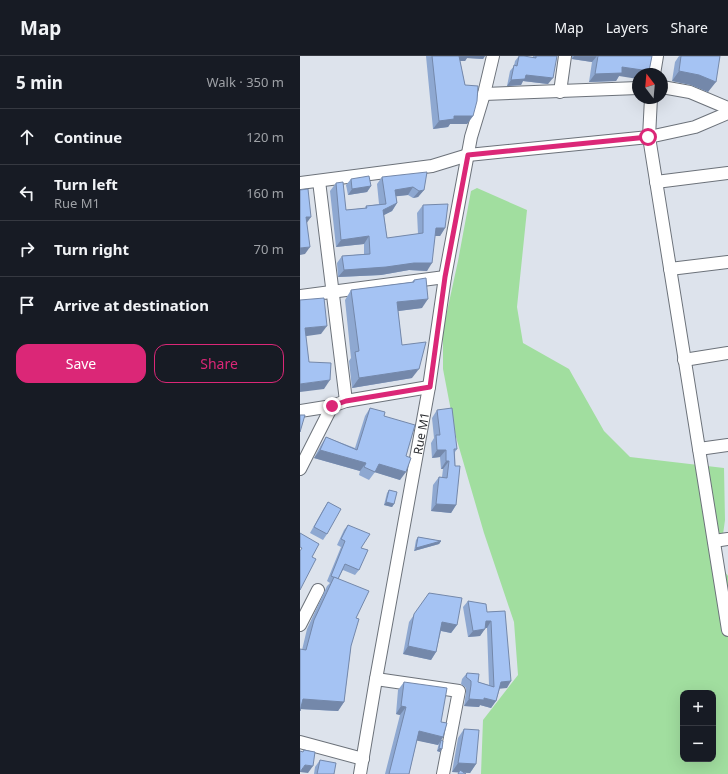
<!DOCTYPE html>
<html lang="en">
<head>
<meta charset="utf-8">
<style>
  :root { --surface:#171b24; --page:#242831; --text:#f1f3f6; --muted:#9ea1a6; --line:#363941; --accent:#db2777 }
  body { margin:0; font-family:"Noto Sans",sans-serif; background:var(--page); color:var(--text) }
  .controls { position:absolute; right:12px; bottom:12px; display:grid; overflow:hidden; border-radius:8px; box-shadow:0 4px 16px #0002 }
  .controls button { width:36px; height:36px; display:grid; place-items:center; padding:0; border:0; border-bottom:1px solid var(--line); background:var(--surface); color:var(--text); font:20px sans-serif }
  .compass { position:absolute; left:332px; top:12px; width:36px; height:36px; border-radius:50%; background:var(--surface); box-shadow:0 4px 16px #0002; rotate:344deg }
  .stop { position:absolute; width:12px; height:12px; margin:-9px; border:3px solid #db2777; border-radius:50%; background:#fff }
  .stop.end { background:#db2777; border-color:#fff; box-shadow:0 1px 4px #0008 }
  .list { margin:0; padding:0; list-style:none }
  h2 { display:flex; justify-content:space-between; align-items:center; height:52px; margin:0; padding:0 16px; font-size:17px }
  h2 small { font-size:13px; font-weight:400; color:var(--muted) }
  .list li { display:grid; grid-template-columns:26px 1fr auto; gap:12px; align-items:center; box-sizing:border-box; height:56px; padding:0 16px; border-top:1px solid var(--line) }
  .list b { display:block; font-size:15px; white-space:nowrap }
  .list p { margin:0; font-size:13px; white-space:nowrap; color:var(--muted) }
  .list em { font-size:13px; font-style:normal; color:var(--muted) }
  .actions { display:flex; gap:8px; padding:12px 16px }
  .actions a { flex:1; padding:9px 0; border:1px solid var(--accent); border-radius:12px; text-align:center; font-size:14px; color:var(--accent) }
  .actions .main { background:var(--accent); color:#fff }
  .icon { flex:none; width:22px; height:22px; fill:none; stroke:currentColor; stroke-width:2; stroke-linecap:round; stroke-linejoin:round }
  .map { position:relative; flex:none; width:428px; height:718px; overflow:hidden }
  header { display:flex; align-items:center; gap:24px; box-sizing:border-box; height:56px; padding:0 20px; background:var(--surface); border-bottom:1px solid var(--line) }
  header strong { font-size:19px }
  nav { display:flex; gap:22px; margin-inline-start:auto; font-size:14px }
  main { display:flex }
  aside { flex:1; background:var(--surface) }
  .map>svg:first-child { display:block }
  .green { fill:#a1de9f; fill-rule:evenodd }
  .lines { fill:none; stroke-linecap:round; stroke-linejoin:round }
  .minor-casing { stroke:#6c727a; stroke-width:14 }
  .minor { stroke:#fff; stroke-width:12 }
  .wall { fill:#8ea8d1 }
  .shaded-wall { fill:#7488aa }
  .building { fill:#a5c3f3; stroke:#7488aa }
  .route { stroke:#db2777; stroke-width:5 }
  .labels { text-anchor:middle; dominant-baseline:central; stroke-width:3.5; stroke-linejoin:round; paint-order:stroke }
  .street-label { font-size:12px; fill:#2a2c30; stroke:#eaf0fa }
</style>
</head>
<body>
<header>
<strong>Map</strong>
<nav><a>Map</a><a>Layers</a><a>Share</a></nav>
</header>
<main>
<aside>
<h2>5 min<small>Walk · 350 m</small></h2>
<ul class="list">
<li><svg class="icon" aria-label="ahead" viewBox="0 0 24 24"><path d="M12 20V5M6 11l6-6 6 6"/></svg><div><b>Continue</b></div><em>120 m</em></li>
<li><svg class="icon" aria-label="left" viewBox="0 0 24 24"><path d="M17 20v-9H6M10 6l-5 5 5 5"/></svg><div><b>Turn left</b><p>Rue M1</p></div><em>160 m</em></li>
<li><svg class="icon" aria-label="right" viewBox="0 0 24 24"><path d="M7 20v-9h11M14 6l5 5-5 5"/></svg><div><b>Turn right</b></div><em>70 m</em></li>
<li><svg class="icon" aria-label="arrive" viewBox="0 0 24 24"><path d="M6 21V4h12l-3 4 3 4H6"/></svg><div><b>Arrive at destination</b></div></li>
</ul>
<div class="actions"><a class="main">Save</a><a>Share</a></div>
</aside>
<div class="map">
<svg width="428" height="718" viewBox="0 0 428 718">
  <rect width="100%" height="100%" fill="#dde3ec"/>
  <path class="green" d="M177,132L227,154L217,251L223,287L269,313L304,375L330,401L424,412L425,464L419,508L428,520V718H181L183,664L218,619L214,566L184,477L156,381L143,313V274L158,205L171,135ZM383,637H413V703H383Z"/>
  <g class="lines">
    <defs>
      <g id="minor">
        <path d="M354,18L357,0"/>
        <path d="M362,31L390,36L428,52"/>
        <path d="M260,36L265,0"/>
        <path d="M184,38L338,32"/>
        <path d="M351,42L349,81L428,574"/>
        <path d="M19,125L46,345"/>
        <path d="M356,126L428,117"/>
        <path d="M0,127L132,110L168,99L349,81L395,71L428,57"/>
        <path d="M370,213L428,206"/>
        <path d="M0,240L145,221"/>
        <path d="M384,304L428,297"/>
        <path d="M0,355L32,350L46,345L129,331"/>
        <path d="M399,393L428,389"/>
        <path d="M0,413L32,350"/>
        <path d="M414,485L428,483"/>
        <path d="M0,569L18,534"/>
        <path d="M76,623L159,635L143,718"/>
        <path d="M0,686L63,703"/>
        <path id="s1" d="M60,718L76,623L129,331L145,221L171,81L184,38L193,0"/>
      </g>
    </defs>
    <use href="#minor" class="minor-casing"/>
    <use href="#minor" class="minor"/>
  </g>
  <g class="wall">
    <path d="M126,0H185L183,3L167,2L165,5H160L165,29L173,60L167,68H150L148,71L133,73Z"/>
    <path d="M219,0H224L233,2V0H257L248,28L223,25L221,29L207,30L210,15L214,10L215,5Z"/>
    <path d="M272,0H352L349,15L347,18H338L319,20L316,25L289,26L292,6L272,3Z"/>
    <path d="M379,0H420L408,36L391,29L372,25L375,6Z"/>
    <path d="M82,121L124,134L118,141L113,142L108,139L96,140L97,147L92,155L84,159L87,182L118,178L117,157L123,149L145,172L140,180H135L127,215L109,214L81,219L38,221L37,207L42,200L64,198V188L36,191L30,135L36,127L46,154L65,152L66,150L79,148L77,128Z"/>
    <path d="M51,123L71,130L67,136L48,139L46,129Z"/>
    <path d="M114,224L122,252L98,255L102,289L112,322L52,332L49,305L51,302L45,244L51,234L112,226Z"/>
    <path d="M70,352L84,360L106,400L100,424L75,416L69,424L59,419L60,415L14,402L21,389L26,381L55,392L65,360Z"/>
    <path d="M137,354L157,393L155,396L156,449L151,457L131,455L133,429L139,421H142L143,413H141L140,401L132,402L131,387L134,382L132,362Z"/>
    <path d="M89,434L94,448L92,451L84,449L87,437Z"/>
    <path d="M28,446L27,478L23,484L10,477L24,452Z"/>
    <path d="M48,469L61,492L59,514L55,519L43,514L38,523L56,562L51,590L44,646L38,655L0,653L2,594L7,573L27,530L30,527L27,525L41,491L37,489L44,474Z"/>
    <path d="M118,481L141,485L139,488L114,495L116,484Z"/>
    <path d="M129,537L157,569L151,577L141,575L136,596L131,604L103,598L109,566Z"/>
    <path d="M168,545L187,556L205,555L207,632H200L196,645L191,652L180,649L179,651L164,650L166,636V632L161,628L162,623L167,617L178,626L189,629L187,572H185L180,580L168,581L163,551Z"/>
    <path d="M104,626L141,666L143,681L141,684L140,696L137,695L139,687L138,689L117,684L109,718H85L100,659L96,658L98,634Z"/>
    <path d="M164,673L176,708L170,717L152,716L158,682Z"/>
    <path d="M20,704L34,718H14L15,711Z"/>
  </g>
  <g class="shaded-wall">
    <path d="M156,0H185L183,3L167,2L165,5H153Z"/>
    <path d="M274,0H297L292,6L272,3Z"/>
    <path d="M322,11L349,15L347,18H338V23L319,20L316,25L289,26L295,18Z"/>
    <path d="M379,15L399,19L416,26L408,36L391,29L372,25Z"/>
    <path d="M226,19L253,22L248,28L223,25L221,29L207,30L211,24Z"/>
    <path d="M154,60H173L167,68H150L148,71L133,73L139,65Z"/>
    <path d="M71,130L67,136L48,139L52,133Z"/>
    <path d="M113,131L108,139L90,141L95,134Z"/>
    <path d="M124,134L118,141L113,142L119,135Z"/>
    <path d="M97,147L92,155L78,162L83,154Z"/>
    <path d="M6,161H11L6,168Z"/>
    <path d="M136,172H145L140,180H130Z"/>
    <path d="M69,180L64,188L36,191L41,184Z"/>
    <path d="M10,191L5,198L0,199V192Z"/>
    <path d="M114,207H132L127,215L109,214L81,219L38,221L44,214Z"/>
    <path d="M128,243L122,252L91,256L97,246Z"/>
    <path d="M27,270L21,278L0,281L5,272Z"/>
    <path d="M119,313L112,322L52,332L59,322Z"/>
    <path d="M30,324L24,333L0,336V328Z"/>
    <path d="M20,394L66,407L60,415L14,402Z"/>
    <path d="M137,394H146L140,401L132,402Z"/>
    <path d="M146,405H149L143,413H141Z"/>
    <path d="M79,408L106,416L100,424L74,416Z"/>
    <path d="M86,446L94,448L92,451L84,449Z"/>
    <path d="M136,448L156,449L151,457L131,455Z"/>
    <path d="M141,485L139,488L114,495L116,492Z"/>
    <path d="M186,565H191L187,572H181Z"/>
    <path d="M142,566L157,569L151,577L137,574Z"/>
    <path d="M185,573L180,580L168,581L173,575Z"/>
    <path d="M108,590L136,596L131,604L103,598Z"/>
    <path d="M211,625L207,632L197,633L201,626Z"/>
    <path d="M184,642L196,645L191,652L180,649L179,651L164,650L169,643Z"/>
    <path d="M3,643L44,646L38,655L0,653Z"/>
    <path d="M101,650L106,651L100,659L96,658Z"/>
    <path d="M119,675L143,681L138,689L114,684Z"/>
    <path d="M139,692L142,693L140,696L137,695Z"/>
    <path d="M158,707L176,708L170,717L152,716Z"/>
    <path d="M5,709L13,710L8,717L0,716Z"/>
  </g>
  <g class="building">
    <path d="M132,0H159L165,29L178,30L177,45L173,60H154V63L139,65Z"/>
    <path d="M219,0H224L236,2V0H257L253,22L226,19L225,23L211,24L214,9L217,10Z"/>
    <path d="M298,0H352L349,15L322,11V17L295,18Z"/>
    <path d="M381,0H420L416,26L399,19L379,15Z"/>
    <path d="M127,116L124,134L119,135L113,131L95,134L97,147L83,154L87,182L123,177V149L148,148L145,172H136L132,207H114L86,211L44,214L42,200L70,198L69,180L41,184L36,127L43,126L46,154L67,152L66,150L86,148L82,121Z"/>
    <path d="M69,120L71,130L52,133L51,123Z"/>
    <path d="M8,133L11,161H6L10,191L0,192V134Z"/>
    <path d="M126,222L128,243L97,246L102,289L126,286L119,313L59,322L55,296L59,295L51,234L114,226V224Z"/>
    <path d="M24,242L27,270L5,272L9,306L31,307L30,324L0,328V244Z"/>
    <path d="M70,352L85,356L84,360L115,369L106,400L111,402L106,416L79,408L75,416L64,411L66,407L20,394L26,381L57,394Z"/>
    <path d="M152,352L157,393H154L155,410H160L156,449L136,448L139,421L147,422L149,405H146V394H137L136,379H140L137,354Z"/>
    <path d="M0,359H5L0,376Z"/>
    <path d="M89,434L97,436L94,448L86,446Z"/>
    <path d="M28,446L41,453L27,478L14,471Z"/>
    <path d="M48,469L70,478L61,492L68,494L59,514L45,508L38,523L31,520L45,485L41,483Z"/>
    <path d="M0,477L19,488L12,501L16,503L0,534V495L2,492L0,491Z"/>
    <path d="M118,481L141,485L116,492Z"/>
    <path d="M34,521L69,535L56,562L59,563L51,590L44,646L3,643L0,655V593L6,594L14,564Z"/>
    <path d="M129,537L162,542L157,569L142,566L136,596L108,590L114,558Z"/>
    <path d="M168,545L186,548L187,556L205,555L211,625L201,626L196,645L184,642V644L169,643L171,629V625L166,621L167,617L179,618L178,626L194,631L191,565H186L185,573L173,575Z"/>
    <path d="M104,626L147,632L141,666L147,667L143,681L119,675L109,718H89L106,651L101,650Z"/>
    <path d="M164,673L179,674L176,708L158,707Z"/>
    <path d="M141,684L143,685L142,693L139,692Z"/>
    <path d="M4,694L15,696L13,710L5,709L0,716V695L3,696Z"/>
    <path d="M20,704L36,707L34,718H17Z"/>
    <path d="M160,714L166,718H158Z"/>
  </g>
  <g class="lines">
    <path class="route" d="M32,350L46,345L130,331L145,221L168,99L348,81"/>
  </g>
  <g class="labels">
    <g class="street-label">
      <text stroke="none"><textPath href="#s1" startOffset="346">Rue M1</textPath></text>
    </g>
  </g>
</svg>
<div class="controls">
<button>+</button>
<button>−</button>
</div>
<svg class="compass" viewBox="-18 -18 36 36"><path d="M0-13l5 13h-10z" fill="#e53935"/><path d="M0 13l5-13h-10z" fill="#9ea1a6"/></svg>
<div class="stop" style="left:348px;top:81px"></div>
<div class="stop end" style="left:32px;top:350px"></div>
</div>
</main>
</body>
</html>
